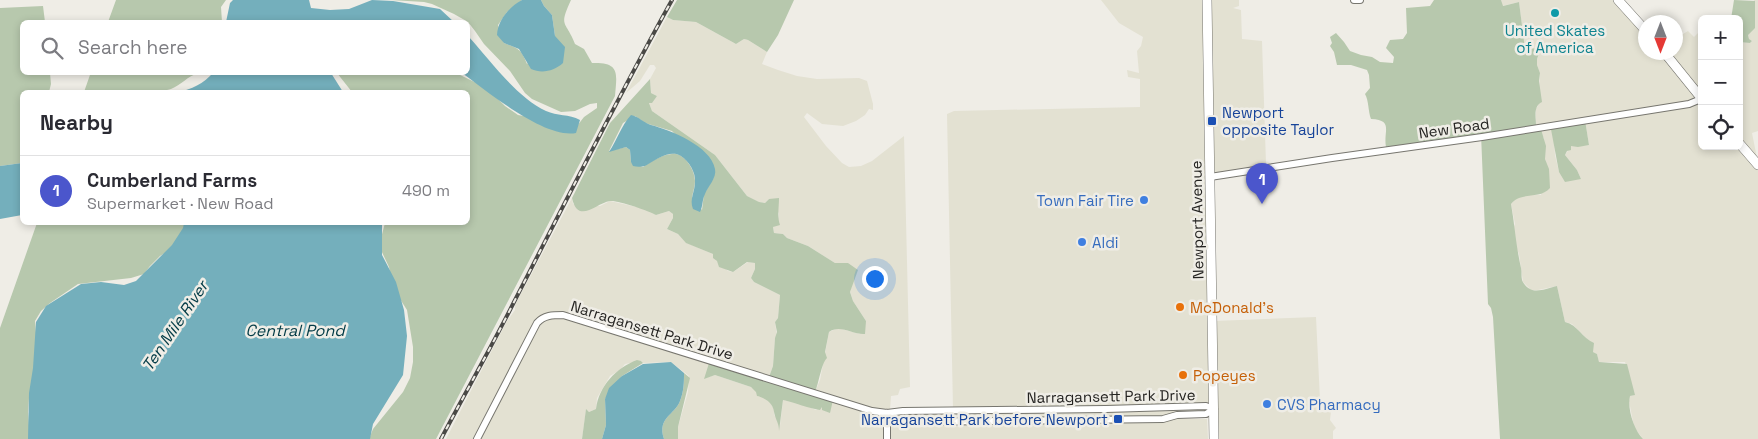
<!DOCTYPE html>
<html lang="en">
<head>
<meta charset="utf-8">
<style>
  :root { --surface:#fff; --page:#f2f2f3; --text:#2b2b33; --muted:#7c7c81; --line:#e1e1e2; --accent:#4b56cc }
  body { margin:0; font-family:"Space Grotesk",sans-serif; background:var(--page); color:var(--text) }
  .controls { position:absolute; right:15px; top:15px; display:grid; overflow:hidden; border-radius:8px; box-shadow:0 2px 8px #0003 }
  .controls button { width:45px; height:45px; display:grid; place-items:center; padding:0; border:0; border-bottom:1px solid var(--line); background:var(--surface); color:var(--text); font:25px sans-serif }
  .compass { position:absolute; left:1638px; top:15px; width:45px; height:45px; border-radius:50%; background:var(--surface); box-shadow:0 2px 8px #0003; rotate:180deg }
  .you { position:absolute; left:874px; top:278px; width:18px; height:18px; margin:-12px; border:4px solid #fff; border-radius:50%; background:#1a73e8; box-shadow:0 0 0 8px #1a73e833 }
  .badge { display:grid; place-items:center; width:32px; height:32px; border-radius:50%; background:var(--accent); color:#fff; font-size:16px; font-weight:700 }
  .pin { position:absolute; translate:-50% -41px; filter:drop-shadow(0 1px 2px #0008) }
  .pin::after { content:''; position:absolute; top:26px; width:18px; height:15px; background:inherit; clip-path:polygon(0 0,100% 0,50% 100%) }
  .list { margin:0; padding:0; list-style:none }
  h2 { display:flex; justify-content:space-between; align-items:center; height:65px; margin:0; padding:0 20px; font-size:21px }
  h2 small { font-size:16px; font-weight:400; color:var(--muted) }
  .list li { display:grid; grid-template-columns:32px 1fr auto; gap:15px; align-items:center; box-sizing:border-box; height:70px; padding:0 20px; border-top:1px solid var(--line) }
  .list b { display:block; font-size:19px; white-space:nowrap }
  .list p { margin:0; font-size:16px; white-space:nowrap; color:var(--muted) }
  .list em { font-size:16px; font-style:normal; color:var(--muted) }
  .icon { flex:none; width:28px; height:28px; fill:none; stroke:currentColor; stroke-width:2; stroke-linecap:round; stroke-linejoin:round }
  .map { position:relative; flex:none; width:1758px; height:439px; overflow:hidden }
  .search { position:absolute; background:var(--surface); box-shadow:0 2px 8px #0003; left:20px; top:20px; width:450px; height:55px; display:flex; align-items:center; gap:12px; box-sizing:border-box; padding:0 18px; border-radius:8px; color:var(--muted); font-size:19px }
  .panel { position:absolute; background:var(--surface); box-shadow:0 2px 8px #0003; left:20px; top:90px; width:450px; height:135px; border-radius:8px }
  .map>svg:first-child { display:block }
  .built { fill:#e3e1d2; fill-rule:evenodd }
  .green { fill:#b7c8ad; fill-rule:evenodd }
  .water { fill:#74afbc }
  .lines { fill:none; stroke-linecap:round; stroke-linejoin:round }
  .minor-casing { stroke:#77766f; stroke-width:8 }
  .major-casing { stroke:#77766f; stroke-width:10 }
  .minor { stroke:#fff; stroke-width:6 }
  .major { stroke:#fff; stroke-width:9 }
  .rail-casing { stroke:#4a4946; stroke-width:4 }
  .rail { stroke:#efede6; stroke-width:2; stroke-dasharray:5.5; stroke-linecap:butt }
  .culture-dot { fill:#0f9aa8; stroke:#efede6; stroke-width:2 }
  .transit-dot { fill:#1a4fb4; stroke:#efede6; stroke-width:2 }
  .shop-dot { fill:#3f7fe0; stroke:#efede6; stroke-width:2 }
  .food-dot { fill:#e8710a; stroke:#efede6; stroke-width:2 }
  .labels { text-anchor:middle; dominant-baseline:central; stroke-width:5; stroke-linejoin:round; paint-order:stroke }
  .culture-label { font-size:15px; fill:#0d838f; stroke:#efede6 }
  .transit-label { font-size:15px; fill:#164399; stroke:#efede6; text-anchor:start }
  .street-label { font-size:15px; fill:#242321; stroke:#efede6 }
  .shop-label { font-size:15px; fill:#366cbe; stroke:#efede6; text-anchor:start }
  .food-label { font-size:15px; fill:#c56008; stroke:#efede6; text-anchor:start }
  .water-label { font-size:16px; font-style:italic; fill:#023b46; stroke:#efede6 }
</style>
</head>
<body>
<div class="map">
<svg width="1758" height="439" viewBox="0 0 1758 439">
  <rect width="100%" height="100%" fill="#efede6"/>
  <g class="built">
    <path d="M1101,0H1239V6L1233,8L1241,10L1242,39L1262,41L1266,164L1210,175L1214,321L1316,317L1320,400L1335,403L1336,408L1331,411L1330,420L1336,428L1333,431V439H1214V413L1165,419H1207L1208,439H678V427L688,392L689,376L671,362L643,363L641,361L625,364L620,370L610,376L597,398L596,409L589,412L586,410L582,439H446L507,321L515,310V305L572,198L573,204L600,206L610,201L646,209L656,215L669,211L673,214V218L667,229L678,234L687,243L713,254L717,261L728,271L733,272L748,262L755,263V269L751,278L754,282L780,295L778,318L775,322L777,336L775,338L773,366L769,377L711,360L705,378L715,375L751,387L770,402L774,409V415L778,420L780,426L783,400L802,404L816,410L823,406L827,412L815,392L820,380L829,332L838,328L860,334L866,321L853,301L850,292L854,277L848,263H835L808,246L787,238L783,234L774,233L773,227L779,222L778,219L779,214L773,199H769L765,203L758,202L747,196L715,155L652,111L649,103L657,96L651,93L650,79L656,68L654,65H650L640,81L626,93L667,17L673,20L696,22L736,44L744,39L748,40L767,52L762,64L778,70L797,76L817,79L859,78L867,81L873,104V110L869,109L865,115L856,121L843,126L822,124L807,113L804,117L826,146L842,163L849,167L861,166L872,161L904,136L910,387L900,389L898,395L891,396L890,410L953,409L947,114L954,111L1140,107V79L1128,77L1127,70L1139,73L1137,51L1141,46L1143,37L1119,23Z"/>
    <path d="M1501,0H1620L1645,30L1646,52H1676L1678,37L1688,31L1694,37L1699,32L1702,34V146H1739V42L1750,43L1752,41L1749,39L1748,35L1754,0H1758V131L1752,133L1758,163V439H1643L1634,427L1629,401L1630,396L1634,395L1625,362H1599L1597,354L1593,352L1589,341L1572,324L1565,322L1557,286L1538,290H1531L1523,282L1519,254L1515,245L1513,229L1515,224L1511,204L1515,198L1528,195H1541L1547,168L1545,159L1544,138L1541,135L1540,126H1536V108L1538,106L1540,73L1537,65V59L1541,49L1525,50L1519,2L1502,6ZM1585,120L1589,145L1571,146L1565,155L1577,170L1581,179L1559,172L1555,155L1554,141Z"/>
  </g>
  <g class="green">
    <path d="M116,0H226L221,7L222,22H108Z"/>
    <path d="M391,0H522L507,12L498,25L504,43C519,49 521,49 527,64L555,36L552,15L544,6L541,0H571C558,28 566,20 575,44L584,49L592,63C620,62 617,73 615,96L436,439H369L373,429L403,392L410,378L413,362V347L407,310L393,288L389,267L381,250V238L385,223L468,222V92H352L337,73H456L487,88L505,106L518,115L577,126L584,117L597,108V103L590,104L575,111L561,112L532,99L525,93L510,71L484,44L475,31L468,22L454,14L432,4L424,2Z"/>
    <path d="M677,0H794L778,35L767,52L748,40L744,39L736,44L696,22L673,20L667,17Z"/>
    <path d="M1434,0H1501L1503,6L1519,2L1525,49L1541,48L1537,59V65L1540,73L1539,81L1542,102C1533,106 1536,117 1536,125L1540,126L1546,146L1545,159L1549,169L1550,188C1540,200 1521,191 1511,204C1515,227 1516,246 1521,268C1522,272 1521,276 1522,280C1523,283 1526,287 1530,289C1537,293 1549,288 1557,286L1565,322C1578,325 1582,338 1594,343L1593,352L1597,354L1599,362L1627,364L1635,395L1630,396C1627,409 1634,430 1643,439H1500L1493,317L1491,308L1488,304L1481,134L1386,147C1383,131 1394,120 1371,119C1368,111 1369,101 1365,94L1370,88L1369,75L1367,70L1351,65H1337L1334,52L1330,46L1332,43L1330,37L1336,33L1344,42L1350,51L1361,55L1372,57L1380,62L1393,63L1394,57L1386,48L1390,40L1403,39L1407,33L1406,8L1430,6Z"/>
    <path d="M1734,0L1755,1V28L1748,35L1749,39L1752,41L1750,43L1739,42V19H1731Z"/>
    <path d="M43,6L45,22H22V72L50,73L51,84L49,92H22V163L0,166V8Z"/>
    <path d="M91,72H198V73C188,76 181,85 171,89C158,93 145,87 132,92H84Z"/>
    <path d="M650,79L651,93L657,96L652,103H649L652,111L715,155L747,196L759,202L765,203L769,199L779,198C779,207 777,217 780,225L773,227L774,233L783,234L787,238L808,246L835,263H848L858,270L850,292L853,301L866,321L865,334C853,335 840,324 829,332L825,352L827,358C821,364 819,383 815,392L833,400L830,413L822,410V407L820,410C811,409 793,402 783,400L779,431C779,424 777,422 775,416C774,413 774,410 773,408C771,402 763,397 757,396L756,392L751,387L715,375L704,379L710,360L769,377L773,366L775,338L777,332L775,322L778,318L780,295L754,282L751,278L755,269V263L747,262L733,272L719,267L717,261L713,258V254L686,243L678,234L667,229L673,218V214L669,211L656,215C649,211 618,200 610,201C596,203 578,225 572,198L610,123ZM635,116L645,123L672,131L714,177L704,194L702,210L692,197C693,192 695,186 695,181C695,170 684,152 672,154C661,155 652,161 643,167L631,162L630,150L626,147L609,151L623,123Z"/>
    <path d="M1585,120L1589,145L1578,147L1571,146V150L1567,151L1565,155L1577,170L1581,179L1565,182L1559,172L1550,124Z"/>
    <path d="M37,223H187L170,250L160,256L150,266L144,274L131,278L78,284L50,303L41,311L35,321L38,357L34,387L29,398L28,412L30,439H0V328Z"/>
    <path d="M637,360L641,361L643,363L622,376L605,399L606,425L602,439H582L586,409L589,412L596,409C599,386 616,368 637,360Z"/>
    <path d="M684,373L690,378L678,427V439H664C657,417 675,415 680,401C684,391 684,382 684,373Z"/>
  </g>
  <g class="water">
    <path d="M233,0H309L311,8L330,10L349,9L372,0L393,1L440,9L454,22H337L301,20L299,22H226L230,3Z"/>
    <path d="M522,0H541L544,6L552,15L555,36L565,47L563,63C554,71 542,74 531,69L519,49L504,43L497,35C498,20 509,7 522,0Z"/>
    <path d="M468,36C490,60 516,97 546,111C557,116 569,114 580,120L576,133C544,139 487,91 462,73L468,72Z"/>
    <path d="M213,73H331L343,92H178C191,90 204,83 213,73Z"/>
    <path d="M631,115C638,116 644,123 651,125C670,130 711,146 715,169C717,178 708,186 705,194C702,200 703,206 700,212L693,209C689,199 695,192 695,182C696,173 689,161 681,156C669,149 655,161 645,166C641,167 637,167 633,166L631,162L630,150L626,147L609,152C617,140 621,126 631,115Z"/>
    <path d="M22,163V215L0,219V166Z"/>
    <path d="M184,223H382V255L396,282L404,310L407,336L403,375L373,424L370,439H28L29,393L33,368L36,322L46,306L81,284L101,282L124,285L136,281L172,245L183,228Z"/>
    <path d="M671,362L684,373C684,382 684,391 680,401C675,415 657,417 664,439H602L606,425L605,399L609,388L622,376L643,364Z"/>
  </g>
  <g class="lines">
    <defs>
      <g id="minor">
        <path d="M1354,0H1360"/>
        <path d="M1210,177L1332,158L1482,137L1689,104L1701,99"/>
        <path d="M887,413L898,421L909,422L1163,419L1177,415L1206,414L1214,409"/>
        <path d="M887,413V439"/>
        <path d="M477,439L537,323C544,315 553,315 563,315L872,411L887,413L903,411L1106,409L1206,406L1214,409"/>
      </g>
      <g id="major">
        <path d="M1207,0L1214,439"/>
        <path d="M1618,0L1646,31"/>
        <path d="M1664,52L1702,99"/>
        <path d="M1739,143L1758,165"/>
      </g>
    </defs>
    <use href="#minor" class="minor-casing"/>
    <use href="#major" class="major-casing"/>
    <use href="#minor" class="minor"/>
    <use href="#major" class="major"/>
    <defs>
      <path id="rail" d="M441,439C465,393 491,348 514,302C566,201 617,99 672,0"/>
    </defs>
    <use href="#rail" class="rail-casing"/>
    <use href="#rail" class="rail"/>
  </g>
  <circle class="culture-dot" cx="1555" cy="13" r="5"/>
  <g class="transit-dot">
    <rect x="1207" y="116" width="10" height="10" rx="2.5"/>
    <rect x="1113" y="414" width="10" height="10" rx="2.5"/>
  </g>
  <g class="shop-dot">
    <circle cx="1144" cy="200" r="5"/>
    <circle cx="1082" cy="242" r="5"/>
    <circle cx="1267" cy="404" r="5"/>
  </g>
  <g class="food-dot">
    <circle cx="1180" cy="307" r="5"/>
    <circle cx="1183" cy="375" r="5"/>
  </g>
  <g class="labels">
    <g class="culture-label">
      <text x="1555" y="30">United Skates<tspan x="1555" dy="17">of America</tspan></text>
    </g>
    <g class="transit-label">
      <text x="1222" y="112">Newport<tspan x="1222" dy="17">opposite Taylor</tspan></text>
      <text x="1108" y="419" text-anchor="end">Narragansett Park before Newport</text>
    </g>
    <g class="street-label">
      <text transform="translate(1454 128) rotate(-8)">New Road</text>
      <text transform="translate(1197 220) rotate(-91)">Newport Avenue</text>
      <text transform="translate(652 330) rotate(17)">Narragansett Park Drive</text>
      <text transform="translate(1111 396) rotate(-1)">Narragansett Park Drive</text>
    </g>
    <g class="shop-label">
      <text x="1134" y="200" text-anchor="end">Town Fair Tire</text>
      <text x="1092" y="242">Aldi</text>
      <text x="1277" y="404">CVS Pharmacy</text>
    </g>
    <g class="food-label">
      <text x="1190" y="307">McDonald's</text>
      <text x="1193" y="375">Popeyes</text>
    </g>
    <g class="water-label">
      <text transform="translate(175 326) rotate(-56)">Ten Mile River</text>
      <text x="295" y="330">Central Pond</text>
    </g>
  </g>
</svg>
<div class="controls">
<button>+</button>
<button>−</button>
<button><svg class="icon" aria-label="locate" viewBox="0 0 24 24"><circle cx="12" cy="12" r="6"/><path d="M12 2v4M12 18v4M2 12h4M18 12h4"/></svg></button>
</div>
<svg class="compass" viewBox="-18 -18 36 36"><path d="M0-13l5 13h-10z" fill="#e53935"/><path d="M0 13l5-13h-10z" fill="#7c7c81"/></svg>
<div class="you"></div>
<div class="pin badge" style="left:1262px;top:204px">1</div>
<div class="search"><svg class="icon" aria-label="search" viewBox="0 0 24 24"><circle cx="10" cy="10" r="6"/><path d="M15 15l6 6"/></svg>Search here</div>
<section class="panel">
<h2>Nearby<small></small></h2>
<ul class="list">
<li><span class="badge">1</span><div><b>Cumberland Farms</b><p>Supermarket · New Road</p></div><em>490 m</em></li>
</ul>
</section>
</div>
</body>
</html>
